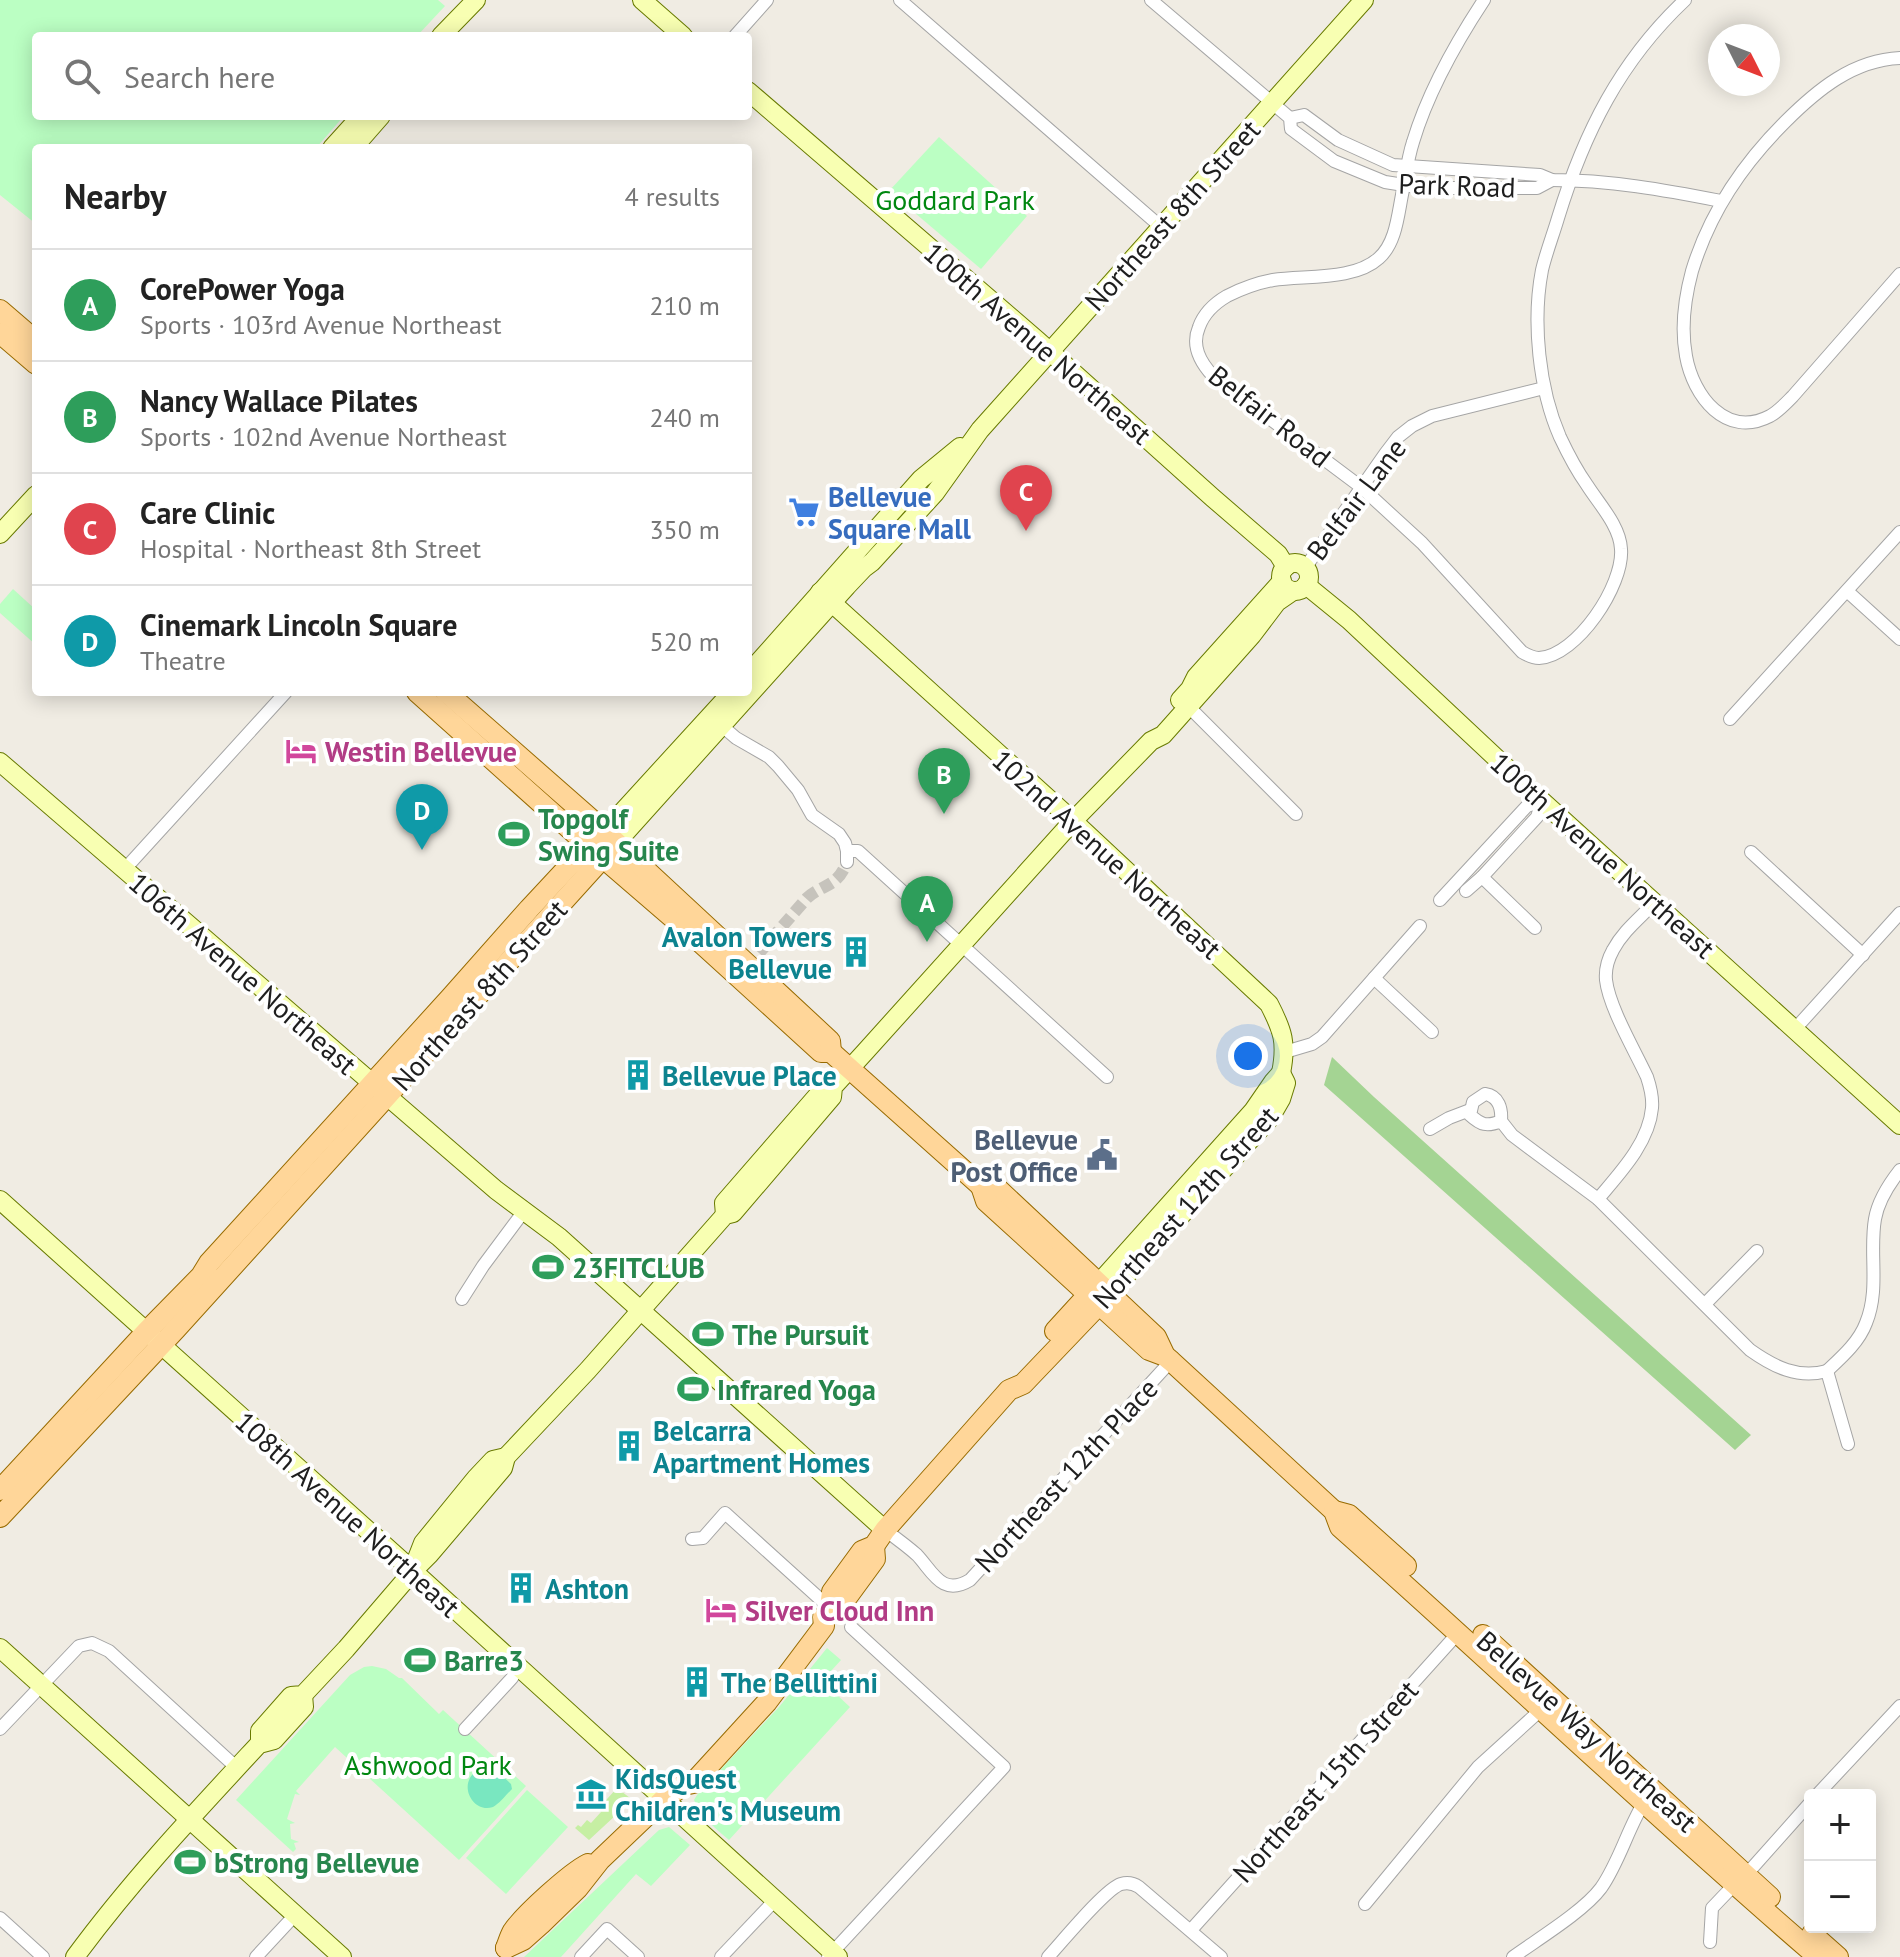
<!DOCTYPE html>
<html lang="en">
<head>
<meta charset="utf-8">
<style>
  :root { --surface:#fff; --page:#f2f2f2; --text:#222; --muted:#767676; --line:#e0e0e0; --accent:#cc0700 }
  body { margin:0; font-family:"PT Sans",sans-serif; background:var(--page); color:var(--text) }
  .controls { position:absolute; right:24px; bottom:24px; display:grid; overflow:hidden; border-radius:8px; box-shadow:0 4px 20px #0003 }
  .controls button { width:72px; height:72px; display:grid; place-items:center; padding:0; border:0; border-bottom:2px solid var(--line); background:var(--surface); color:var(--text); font:40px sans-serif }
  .compass { position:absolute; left:1708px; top:24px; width:72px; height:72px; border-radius:50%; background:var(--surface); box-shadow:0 4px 20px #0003; rotate:132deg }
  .you { position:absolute; left:1248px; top:1056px; width:28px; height:28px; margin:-20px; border:6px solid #fff; border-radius:50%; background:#1a73e8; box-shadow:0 0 0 12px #1a73e833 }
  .badge { display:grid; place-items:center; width:52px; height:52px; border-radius:50%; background:var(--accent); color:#fff; font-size:26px; font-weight:700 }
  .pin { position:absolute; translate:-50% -66px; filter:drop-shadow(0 2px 4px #0008) }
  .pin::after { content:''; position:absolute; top:42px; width:28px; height:24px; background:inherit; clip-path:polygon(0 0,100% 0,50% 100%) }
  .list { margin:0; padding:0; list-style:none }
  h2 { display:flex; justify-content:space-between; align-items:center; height:104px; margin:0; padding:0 32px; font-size:34px }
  h2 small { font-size:26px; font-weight:400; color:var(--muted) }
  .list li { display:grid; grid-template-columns:52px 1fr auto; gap:24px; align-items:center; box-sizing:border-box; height:112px; padding:0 32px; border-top:2px solid var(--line) }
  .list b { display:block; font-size:30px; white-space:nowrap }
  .list p { margin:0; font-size:26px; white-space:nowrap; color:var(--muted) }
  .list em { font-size:26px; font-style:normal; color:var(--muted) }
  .icon { flex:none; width:44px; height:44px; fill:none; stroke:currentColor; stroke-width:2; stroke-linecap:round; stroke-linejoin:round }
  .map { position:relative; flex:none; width:1900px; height:1957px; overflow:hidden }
  .search { position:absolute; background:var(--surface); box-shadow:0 4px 20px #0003; left:32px; top:32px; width:720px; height:88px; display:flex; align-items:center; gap:20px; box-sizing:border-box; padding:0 28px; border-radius:8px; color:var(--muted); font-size:30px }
  .panel { position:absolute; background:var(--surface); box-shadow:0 4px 20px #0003; left:32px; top:144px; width:720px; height:552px; border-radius:8px }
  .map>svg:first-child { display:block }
  .grass { fill:#c6efa3 }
  .forest { fill:#a4d493 }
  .park { fill:#bbffc3 }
  .pitch { fill:#79e7c0 }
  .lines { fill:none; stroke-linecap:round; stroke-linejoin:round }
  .street-tunnel { stroke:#c6c3bc; stroke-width:12; stroke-dasharray:12 6; stroke-linecap:butt }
  .street-casing { stroke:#a5a5a5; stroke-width:14 }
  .secondary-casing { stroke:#687a00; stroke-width:20 }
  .primary-casing { stroke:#986b00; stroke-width:22 }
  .street { stroke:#fff; stroke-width:12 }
  .secondary { stroke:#f8ffb2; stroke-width:18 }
  .primary { stroke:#ffd699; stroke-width:20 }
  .labels { text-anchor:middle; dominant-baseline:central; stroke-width:8; stroke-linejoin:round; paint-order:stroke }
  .street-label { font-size:28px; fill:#1e1e1e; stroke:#fff }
  .park-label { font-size:28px; fill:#008710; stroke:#fff }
  .shop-label { font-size:28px; font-weight:bold; fill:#366cbe; stroke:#fff; text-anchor:start }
  .hotel-label { font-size:28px; font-weight:bold; fill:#b23c85; stroke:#fff; text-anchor:start }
  .leisure-label { font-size:28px; font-weight:bold; fill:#27864d; stroke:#fff; text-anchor:start }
  .culture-label { font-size:28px; font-weight:bold; fill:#0d838f; stroke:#fff; text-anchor:start }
  .service-label { font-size:28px; font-weight:bold; fill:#4e5e75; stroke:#fff; text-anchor:end }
</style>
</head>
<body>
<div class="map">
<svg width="1900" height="1957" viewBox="0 0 1900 1957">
  <rect width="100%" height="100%" fill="#f0ece3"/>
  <path class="grass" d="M617,1788L630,1798V1802L589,1840L575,1828L578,1825L581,1827L587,1820L591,1823L601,1812L598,1809Z"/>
  <path class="forest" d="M1332,1057L1374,1097L1751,1435L1735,1450L1324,1085Z"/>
  <g class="park">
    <path d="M0,0H438L445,6L417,36H36V116H344L316,148H36V224L0,195Z"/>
    <path d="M939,137L1027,216L981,269L889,191Z"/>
    <path d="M13,589L36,610V645L0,613V604Z"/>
    <path d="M827,1648L841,1660L822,1681L850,1707L729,1840C716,1829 701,1817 694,1800L697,1795L779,1707Z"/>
    <path d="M372,1666L386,1669L399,1678H402L439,1714L443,1710L526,1786L459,1860L335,1747L296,1791L300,1795L295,1794L287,1819L295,1823L290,1824L291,1839L299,1842L294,1843L296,1849L293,1852L236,1800L350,1675L364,1667Z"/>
    <path d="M527,1790L568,1827L506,1894L466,1858Z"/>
    <path d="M669,1827L690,1845L651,1886L636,1874L561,1957H524L659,1830Z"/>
  </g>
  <path class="pitch" d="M485,1767L495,1769L511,1784L512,1789C507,1794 499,1804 493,1807C471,1815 453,1777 485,1767Z"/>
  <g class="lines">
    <path class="street-tunnel" d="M759,953L807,898C824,883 837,888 847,862"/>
    <defs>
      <g id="street">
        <path d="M900,0L1161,227"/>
        <path d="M1151,0L1290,118L1291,129L1334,161L1385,182L1423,188H1537L1552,180"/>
        <path d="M1484,0C1455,44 1428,92 1413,142C1408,157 1406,174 1403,190C1398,212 1397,242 1379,258C1354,281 1305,275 1273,280C1257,283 1241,289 1227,296C1215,303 1204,313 1199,327C1191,346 1200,362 1213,376L1361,487L1422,543L1522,652C1527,655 1532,658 1539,658C1577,656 1624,585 1621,549C1620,526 1599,504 1587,485C1577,471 1568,454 1560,437C1539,389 1532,322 1542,270C1546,253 1553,235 1558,218C1584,133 1620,61 1685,0"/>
        <path d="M735,36L767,0"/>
        <path d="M1900,58C1853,60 1817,90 1785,122C1742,165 1710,212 1692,271C1685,297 1681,329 1686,356C1693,396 1726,439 1770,416C1779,411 1786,403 1793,396L1900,274"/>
        <path d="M1290,118L1304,115L1338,140L1393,165L1540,175L1552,180C1609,180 1665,190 1721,201"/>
        <path d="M1305,568L1385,454L1398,437L1412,426L1432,416L1544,388"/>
        <path d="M1847,591L1900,639"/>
        <path d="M1183,701L1296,814"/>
        <path d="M1730,719L1900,532"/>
        <path d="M722,726L736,738L769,757L778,766L798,790L812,815L839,834L845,843L847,851V862"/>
        <path d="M847,851H858L1107,1077"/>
        <path d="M1751,852L1863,955"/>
        <path d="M124,870L286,692"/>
        <path d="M1482,877L1535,928"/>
        <path d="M1466,891L1482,877L1537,817L1542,801"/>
        <path d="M1440,900L1527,806L1542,801"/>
        <path d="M1374,978L1432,1032"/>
        <path d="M1795,1029L1900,913"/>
        <path d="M1285,1052L1312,1044L1322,1037L1420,926"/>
        <path d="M1501,1121C1487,1127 1481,1125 1470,1115L1473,1102L1485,1094C1499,1096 1502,1109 1501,1121L1512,1135L1598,1199L1750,1350C1774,1367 1798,1379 1827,1371L1848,1444"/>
        <path d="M1430,1129L1449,1118L1470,1110"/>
        <path d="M1598,1199C1619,1174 1649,1143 1652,1108C1653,1097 1650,1086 1647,1077C1635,1051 1609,1007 1606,980C1605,969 1608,959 1613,950C1623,931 1640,918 1654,903"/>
        <path d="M462,1299L483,1266L524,1211"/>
        <path d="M1705,1304L1757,1251"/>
        <path d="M1827,1371C1842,1357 1859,1342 1866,1323C1880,1289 1869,1253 1875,1219C1878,1201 1889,1184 1900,1170"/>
        <path d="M885,1530C896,1538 907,1546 917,1555C933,1572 942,1597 970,1580L1171,1361"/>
        <path d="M692,1539L703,1538L725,1513L830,1608"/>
        <path d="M0,1729L79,1646L92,1643L109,1651L237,1768"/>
        <path d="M465,1729L512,1678L518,1668"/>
        <path d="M1817,1795L1900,1706"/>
        <path d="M1745,1876L1810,1803"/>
        <path d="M1365,1904L1478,1767L1545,1706"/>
        <path d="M0,1918L43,1957"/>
        <path d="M1191,1930L1459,1632"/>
        <path d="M1710,1942L1712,1908L1734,1885"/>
        <path d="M256,1957L295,1915"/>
        <path d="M581,1957L607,1929L638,1957"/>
        <path d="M721,1957L775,1900"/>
        <path d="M828,1957L1004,1767L851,1627"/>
        <path d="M1048,1957C1062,1942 1105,1889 1121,1884C1128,1882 1133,1883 1139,1887L1221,1957"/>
        <path d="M1513,1957C1538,1939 1584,1911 1601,1888C1620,1861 1628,1827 1646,1799"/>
      </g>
      <g id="secondary">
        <path d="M642,0L683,36"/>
        <path d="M441,36L476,0"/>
        <path d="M748,91L1037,340L1213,498L1278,554L1286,567"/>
        <path d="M332,148L361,116"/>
        <path d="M353,148L381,116"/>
        <path d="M0,534L36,495"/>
        <circle cx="1295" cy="577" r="14"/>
        <path d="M1306,585L1349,620L1542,801L1900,1125"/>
        <path d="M820,592L1073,821L1269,1004C1283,1031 1287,1043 1281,1073"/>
        <path d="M748,674L921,479L960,447"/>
        <path d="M1180,700L1190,689L1196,677L1282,581"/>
        <path d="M0,762L496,1190L559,1237L885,1530"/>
        <path d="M604,832L732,692"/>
        <path d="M616,843L847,586L864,568L872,562L935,493L980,430L1364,0"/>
        <path d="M0,1200L413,1571L838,1957"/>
        <path d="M725,1215L724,1203L824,1088L833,1087"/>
        <path d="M1099,1283L1253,1111L1273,1082L1281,1073"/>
        <path d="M1110,1293L1270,1118L1281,1099L1286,1083L1281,1073"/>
        <path d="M416,1561L423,1543L476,1478L493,1460L506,1457"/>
        <path d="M0,1648L342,1957"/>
        <path d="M260,1743V1731L291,1696L303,1695L346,1649L413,1571L429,1555L503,1468L506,1457L588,1370L725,1215L733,1213L832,1097L833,1087L865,1052L1073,821L1151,741L1163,735L1252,635L1277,602L1293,591"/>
        <path d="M75,1957C131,1881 195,1813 259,1744L274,1740L304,1707L303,1695"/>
      </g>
      <g id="primary">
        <path d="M0,310L36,341"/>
        <path d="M0,333L36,364"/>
        <path d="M417,692L579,837L688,931L821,1052H831L981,1186L998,1189L1156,1337L1165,1356L1171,1361L1334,1511L1340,1527C1500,1669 1655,1817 1818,1957"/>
        <path d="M446,692L593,821L830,1041L831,1052"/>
        <path d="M981,1186L986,1201L997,1211L1149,1350L1165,1356"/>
        <path d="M1055,1331L1098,1284"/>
        <path d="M0,1490L146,1332L201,1276L209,1263L451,997L529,909L583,851L604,832"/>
        <path d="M1334,1511L1349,1515L1406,1566"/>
        <path d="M0,1517L176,1329L616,843"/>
        <path d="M830,1608L832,1592L862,1551L874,1546L885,1530L1009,1390L1023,1384L1110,1293"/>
        <path d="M824,1617L830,1608L845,1600L875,1559L874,1546"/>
        <path d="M1483,1635L1770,1897"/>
        <path d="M1812,1934L1838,1957"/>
        <path d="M506,1948L523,1940L541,1924L578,1888L600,1860L664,1799L684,1785L693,1783L767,1702L824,1626L823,1617"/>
        <path d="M506,1948C508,1943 510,1936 513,1931C525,1914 570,1873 588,1864"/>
      </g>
    </defs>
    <use href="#street" class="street-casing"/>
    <use href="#secondary" class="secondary-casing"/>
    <use href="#primary" class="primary-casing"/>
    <use href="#street" class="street"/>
    <use href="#secondary" class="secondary"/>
    <use href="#primary" class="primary"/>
  </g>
  <defs>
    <symbol id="supermarket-bare" viewBox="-9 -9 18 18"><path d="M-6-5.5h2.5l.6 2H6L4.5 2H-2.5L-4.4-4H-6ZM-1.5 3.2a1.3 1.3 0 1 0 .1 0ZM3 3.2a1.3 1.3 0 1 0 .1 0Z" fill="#3f7fe0" stroke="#fff" stroke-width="2.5" paint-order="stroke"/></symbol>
    <symbol id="hotel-bare" viewBox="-9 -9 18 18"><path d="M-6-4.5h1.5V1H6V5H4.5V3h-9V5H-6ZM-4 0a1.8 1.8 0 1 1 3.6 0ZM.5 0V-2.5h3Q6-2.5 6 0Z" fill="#d1479c" stroke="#fff" stroke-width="2.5" paint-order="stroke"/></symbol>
    <symbol id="stadium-bare" viewBox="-9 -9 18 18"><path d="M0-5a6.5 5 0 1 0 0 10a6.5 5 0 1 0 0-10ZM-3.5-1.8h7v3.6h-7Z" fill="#2e9e5b" stroke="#fff" stroke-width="2.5" paint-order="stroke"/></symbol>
    <symbol id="building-bare" viewBox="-9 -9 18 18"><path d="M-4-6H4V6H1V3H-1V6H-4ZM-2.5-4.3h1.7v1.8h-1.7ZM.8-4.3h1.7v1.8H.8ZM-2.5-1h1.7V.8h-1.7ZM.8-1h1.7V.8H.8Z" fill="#0f9aa8" stroke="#fff" stroke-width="2.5" paint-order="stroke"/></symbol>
    <symbol id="civic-bare" viewBox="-9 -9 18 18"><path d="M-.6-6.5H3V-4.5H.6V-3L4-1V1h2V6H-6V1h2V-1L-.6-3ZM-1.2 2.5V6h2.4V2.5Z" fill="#5c6f8a" stroke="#fff" stroke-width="2.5" paint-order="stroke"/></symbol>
    <symbol id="museum-bare" viewBox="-9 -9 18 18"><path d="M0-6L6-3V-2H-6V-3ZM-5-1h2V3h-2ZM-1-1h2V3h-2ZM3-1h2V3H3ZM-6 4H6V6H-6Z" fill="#0f9aa8" stroke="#fff" stroke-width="2.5" paint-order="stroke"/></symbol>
  </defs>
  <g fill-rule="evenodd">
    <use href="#supermarket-bare" x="782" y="490" width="44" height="44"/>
    <use href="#hotel-bare" x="279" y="729" width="44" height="44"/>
    <use href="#stadium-bare" x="492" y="812" width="44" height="44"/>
    <use href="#building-bare" x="834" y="930" width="44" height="44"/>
    <use href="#building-bare" x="616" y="1053" width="44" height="44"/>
    <use href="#civic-bare" x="1080" y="1133" width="44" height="44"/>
    <use href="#stadium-bare" x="526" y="1245" width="44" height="44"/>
    <use href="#stadium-bare" x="686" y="1312" width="44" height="44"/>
    <use href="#stadium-bare" x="671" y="1367" width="44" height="44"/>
    <use href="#building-bare" x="607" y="1424" width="44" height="44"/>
    <use href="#building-bare" x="499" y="1566" width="44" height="44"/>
    <use href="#hotel-bare" x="699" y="1588" width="44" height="44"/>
    <use href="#stadium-bare" x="398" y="1638" width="44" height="44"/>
    <use href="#building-bare" x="675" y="1660" width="44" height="44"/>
    <use href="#museum-bare" x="569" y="1772" width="44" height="44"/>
    <use href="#stadium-bare" x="168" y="1840" width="44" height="44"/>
  </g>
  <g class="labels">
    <g class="street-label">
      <text transform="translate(1457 185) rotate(2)">Park Road</text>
      <text transform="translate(1172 215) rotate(-48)">Northeast 8th Street</text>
      <text transform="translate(1038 343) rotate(41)">100th Avenue Northeast</text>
      <text transform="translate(1270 416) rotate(38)">Belfair Road</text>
      <text transform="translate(1356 499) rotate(-53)">Belfair Lane</text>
      <text transform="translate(1107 854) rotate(42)">102nd Avenue Northeast</text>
      <text transform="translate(1603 855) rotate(42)">100th Avenue Northeast</text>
      <text transform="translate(243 973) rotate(41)">106th Avenue Northeast</text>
      <text transform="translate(479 995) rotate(-48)">Northeast 8th Street</text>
      <text transform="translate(1185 1207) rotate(-48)">Northeast 12th Street</text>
      <text transform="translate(1066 1475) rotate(-47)">Northeast 12th Place</text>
      <text transform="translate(348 1514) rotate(42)">108th Avenue Northeast</text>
      <text transform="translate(1587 1731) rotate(42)">Bellevue Way Northeast</text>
      <text transform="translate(1325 1781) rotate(-48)">Northeast 15th Street</text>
    </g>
    <g class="park-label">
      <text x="955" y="199">Goddard Park</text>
      <text x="428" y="1764">Ashwood Park</text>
    </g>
    <g class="shop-label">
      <text x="828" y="496">Bellevue<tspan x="828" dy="32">Square Mall</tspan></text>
    </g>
    <g class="hotel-label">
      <text x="325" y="751">Westin Bellevue</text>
      <text x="745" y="1610">Silver Cloud Inn</text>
    </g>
    <g class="leisure-label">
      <text x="538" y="818">Topgolf<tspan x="538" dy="32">Swing Suite</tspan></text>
      <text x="572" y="1267">23FITCLUB</text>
      <text x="732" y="1334">The Pursuit</text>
      <text x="717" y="1389">Infrared Yoga</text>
      <text x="444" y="1660">Barre3</text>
      <text x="214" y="1862">bStrong Bellevue</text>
    </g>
    <g class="culture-label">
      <text x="832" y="936" text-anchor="end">Avalon Towers<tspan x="832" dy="32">Bellevue</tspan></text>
      <text x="662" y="1075">Bellevue Place</text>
      <text x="653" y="1430">Belcarra<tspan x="653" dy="32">Apartment Homes</tspan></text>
      <text x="545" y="1588">Ashton</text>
      <text x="721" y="1682">The Bellittini</text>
      <text x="615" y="1778">KidsQuest<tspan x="615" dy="32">Children's Museum</tspan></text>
    </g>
    <g class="service-label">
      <text x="1078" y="1139">Bellevue<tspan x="1078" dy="32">Post Office</tspan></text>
    </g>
  </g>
</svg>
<div class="controls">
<button>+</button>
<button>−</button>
</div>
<svg class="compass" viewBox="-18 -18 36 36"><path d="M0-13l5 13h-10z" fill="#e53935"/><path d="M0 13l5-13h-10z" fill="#767676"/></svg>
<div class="you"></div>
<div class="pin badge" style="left:927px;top:942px;background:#2e9e5b">A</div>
<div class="pin badge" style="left:944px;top:814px;background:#2e9e5b">B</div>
<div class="pin badge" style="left:1026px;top:531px;background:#e0444e">C</div>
<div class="pin badge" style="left:422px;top:850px;background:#0f9aa8">D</div>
<div class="search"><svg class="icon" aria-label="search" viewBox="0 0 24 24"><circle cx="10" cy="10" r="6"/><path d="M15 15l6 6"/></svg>Search here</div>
<section class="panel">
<h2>Nearby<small>4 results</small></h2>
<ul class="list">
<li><span class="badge" style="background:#2e9e5b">A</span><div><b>CorePower Yoga</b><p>Sports · 103rd Avenue Northeast</p></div><em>210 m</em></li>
<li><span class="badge" style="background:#2e9e5b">B</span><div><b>Nancy Wallace Pilates</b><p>Sports · 102nd Avenue Northeast</p></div><em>240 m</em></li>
<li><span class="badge" style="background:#e0444e">C</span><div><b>Care Clinic</b><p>Hospital · Northeast 8th Street</p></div><em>350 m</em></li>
<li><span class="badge" style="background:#0f9aa8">D</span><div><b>Cinemark Lincoln Square</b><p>Theatre</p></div><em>520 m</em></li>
</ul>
</section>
</div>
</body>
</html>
